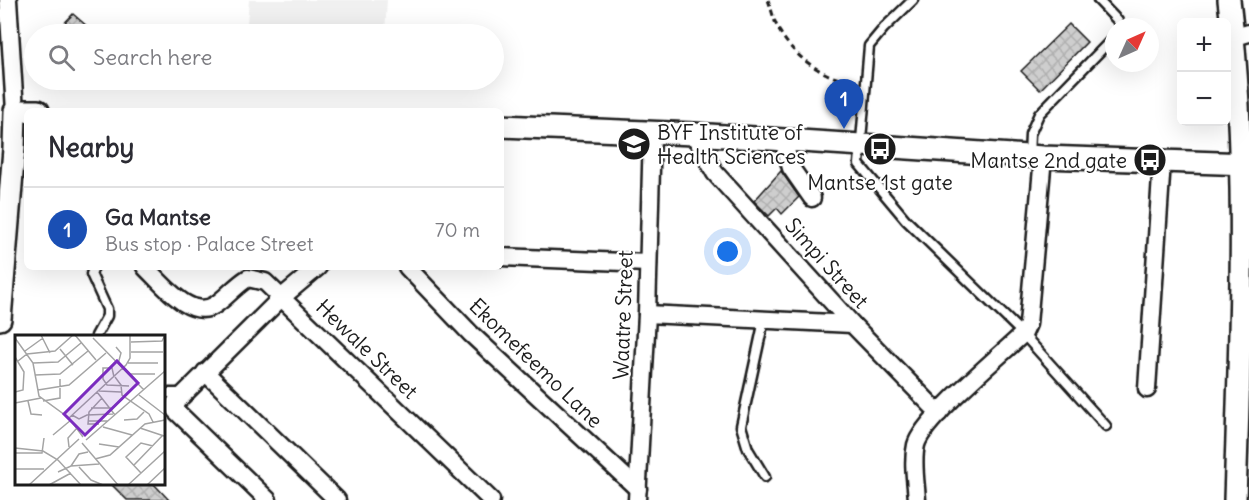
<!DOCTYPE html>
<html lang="en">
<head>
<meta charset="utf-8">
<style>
  :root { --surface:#fff; --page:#f2f2f3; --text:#2b2b33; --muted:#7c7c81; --line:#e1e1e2; --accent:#1c1c1c }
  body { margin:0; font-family:Delius,sans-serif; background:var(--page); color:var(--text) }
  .controls { position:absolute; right:18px; top:18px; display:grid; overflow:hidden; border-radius:9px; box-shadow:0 6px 24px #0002 }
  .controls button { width:54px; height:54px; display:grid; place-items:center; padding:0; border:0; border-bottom:2px solid var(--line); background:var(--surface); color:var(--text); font:30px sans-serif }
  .compass { position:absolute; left:1105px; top:18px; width:54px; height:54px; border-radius:50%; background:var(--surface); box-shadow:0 6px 24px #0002; rotate:45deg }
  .you { position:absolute; left:728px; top:252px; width:21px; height:21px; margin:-15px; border:4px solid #fff; border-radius:50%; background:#1a73e8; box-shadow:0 0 0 9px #1a73e833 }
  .badge { display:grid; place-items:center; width:39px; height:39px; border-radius:50%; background:var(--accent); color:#fff; font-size:20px; font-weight:700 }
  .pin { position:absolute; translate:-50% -50px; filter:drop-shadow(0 2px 3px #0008) }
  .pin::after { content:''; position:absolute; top:32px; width:21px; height:18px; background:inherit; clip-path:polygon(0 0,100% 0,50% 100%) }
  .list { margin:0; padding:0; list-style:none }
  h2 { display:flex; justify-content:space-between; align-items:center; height:78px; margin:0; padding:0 24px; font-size:26px }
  h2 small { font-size:20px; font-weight:400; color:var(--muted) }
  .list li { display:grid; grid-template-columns:39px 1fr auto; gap:18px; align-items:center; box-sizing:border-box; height:84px; padding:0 24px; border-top:2px solid var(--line) }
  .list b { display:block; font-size:22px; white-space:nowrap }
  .list p { margin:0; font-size:20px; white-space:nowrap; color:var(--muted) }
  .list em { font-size:20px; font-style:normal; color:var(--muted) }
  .icon { flex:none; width:33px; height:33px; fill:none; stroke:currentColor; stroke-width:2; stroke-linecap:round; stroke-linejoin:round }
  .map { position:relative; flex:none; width:1249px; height:500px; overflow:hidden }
  .search { position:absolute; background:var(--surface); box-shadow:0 6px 24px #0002; left:24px; top:24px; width:480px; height:66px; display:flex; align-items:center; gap:15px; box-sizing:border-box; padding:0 21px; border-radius:33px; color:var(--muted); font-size:22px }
  .panel { position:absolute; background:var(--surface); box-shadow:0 6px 24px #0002; left:24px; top:108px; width:480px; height:162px; border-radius:9px }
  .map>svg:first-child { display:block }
  .built { fill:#f0f0f0 }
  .building { fill:url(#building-cross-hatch); stroke:#1c1c1c; stroke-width:1.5 }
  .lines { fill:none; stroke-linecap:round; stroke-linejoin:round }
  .service-casing { stroke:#1c1c1c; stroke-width:13 }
  .minor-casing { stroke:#1c1c1c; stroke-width:21 }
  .tertiary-casing { stroke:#1c1c1c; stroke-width:26 }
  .path { stroke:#1c1c1c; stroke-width:3; stroke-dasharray:6 4.5; stroke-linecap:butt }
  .service { stroke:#fff; stroke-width:8 }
  .minor { stroke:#fff; stroke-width:16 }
  .tertiary { stroke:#fff; stroke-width:21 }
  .labels { text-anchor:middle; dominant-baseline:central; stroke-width:4.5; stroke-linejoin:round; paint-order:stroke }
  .poi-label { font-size:21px; fill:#1c1c1c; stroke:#fff; text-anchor:start }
  .street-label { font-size:21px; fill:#1c1c1c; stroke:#fff }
  .inset-road { fill:none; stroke:#a4a4a4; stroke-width:1.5 }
  .view { fill:#7b2cbf; fill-opacity:0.15; stroke:#7b2cbf; stroke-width:3 }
  .inset-edge { fill:none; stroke:#1c1c1c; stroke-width:3 }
</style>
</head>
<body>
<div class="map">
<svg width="1249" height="500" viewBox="0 0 1249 500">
  <defs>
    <pattern id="building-cross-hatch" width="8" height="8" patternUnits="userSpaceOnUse" patternTransform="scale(1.5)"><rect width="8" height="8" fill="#cecece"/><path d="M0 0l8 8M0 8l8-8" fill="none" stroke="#b0b0b0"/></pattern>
  </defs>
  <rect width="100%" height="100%" fill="#fff"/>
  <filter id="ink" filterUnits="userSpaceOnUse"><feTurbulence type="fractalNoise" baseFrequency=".0167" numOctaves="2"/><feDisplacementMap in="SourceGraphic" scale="12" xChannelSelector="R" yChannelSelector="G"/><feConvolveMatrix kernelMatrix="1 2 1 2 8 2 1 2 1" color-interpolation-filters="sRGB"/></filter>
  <g filter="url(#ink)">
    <path class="built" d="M249,0H387L385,34H246Z"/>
    <g class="building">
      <path d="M73,14L96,34H54Z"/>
      <path d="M1069,24L1087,42L1040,90L1021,71Z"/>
      <path d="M781,171L799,197L782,214L777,208L769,216L754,201Z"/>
      <path d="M110,483H153L169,500H127Z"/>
    </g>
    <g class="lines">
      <defs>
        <g id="service">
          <path d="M913,0L884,28L869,46L859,164L906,220L1023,334L1106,426"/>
          <path d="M1098,0L1118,21L1120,27"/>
          <path d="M1029,156L1030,134L1039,114L1114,37"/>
          <path d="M94,267L91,274L107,309V316L96,336"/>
          <path d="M764,320L741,426L748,449L765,477"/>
          <path d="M164,393H182"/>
        </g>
        <g id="minor">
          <path d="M8,0L15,111"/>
          <path d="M1235,37L1249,33"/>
          <path d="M694,134L715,173L852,324L939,413"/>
          <path d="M783,140L791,168L812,198"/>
          <path d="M501,257L648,263"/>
          <path d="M145,267C161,282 190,321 215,305C227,297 235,286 248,278L265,282L491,500"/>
          <path d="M407,267L471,334L638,489"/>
          <path d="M647,314L852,324"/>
          <path d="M205,372L337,500"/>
          <path d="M1147,389L1162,161"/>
          <path d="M268,500L175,410V403L281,298L318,267"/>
          <path d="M637,500L647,314L652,132"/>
          <path d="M917,500C916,483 912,462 916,445C922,420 1002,354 1024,333L1028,324L1043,157"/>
        </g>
        <g id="tertiary">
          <path d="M1229,0C1249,165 1240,334 1235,500"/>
          <path d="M501,126L694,134L1043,157L1249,164"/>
          <path d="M0,319L14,149L15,111H38"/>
        </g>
      </defs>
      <use href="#service" class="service-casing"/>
      <use href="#minor" class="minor-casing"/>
      <use href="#tertiary" class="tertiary-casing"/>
      <path class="path" d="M768,0C772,10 774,23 780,32C795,58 824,78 853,82"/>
      <use href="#service" class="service"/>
      <use href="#minor" class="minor"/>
      <use href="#tertiary" class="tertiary"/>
    </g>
  </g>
  <defs>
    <symbol id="school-disc" viewBox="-11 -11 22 22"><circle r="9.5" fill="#1c1c1c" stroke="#fff"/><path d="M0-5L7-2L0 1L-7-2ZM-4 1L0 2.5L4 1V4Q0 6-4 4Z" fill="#fff"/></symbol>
    <symbol id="bus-disc" viewBox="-11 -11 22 22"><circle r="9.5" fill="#1c1c1c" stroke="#fff"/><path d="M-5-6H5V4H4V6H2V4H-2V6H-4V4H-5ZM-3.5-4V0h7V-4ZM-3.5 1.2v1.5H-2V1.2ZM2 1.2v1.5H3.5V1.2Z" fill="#fff"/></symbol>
  </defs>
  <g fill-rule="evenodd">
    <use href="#school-disc" x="615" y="125" width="38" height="38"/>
    <use href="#bus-disc" x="861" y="130" width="38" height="38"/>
    <use href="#bus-disc" x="1131" y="141" width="38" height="38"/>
  </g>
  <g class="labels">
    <g class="poi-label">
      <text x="657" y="132">BYF Institute of<tspan x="657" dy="24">Health Sciences</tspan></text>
      <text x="1127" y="160" text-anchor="end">Mantse 2nd gate</text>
      <text x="880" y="182" text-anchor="middle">Mantse 1st gate</text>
    </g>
    <g class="street-label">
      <text transform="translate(827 263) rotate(48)">Simpi Street</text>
      <text transform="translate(623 315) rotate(-88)">Waatre Street</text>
      <text transform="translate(367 349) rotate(44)">Hewale Street</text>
      <text transform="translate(536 363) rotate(44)">Ekomefeemo Lane</text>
    </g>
  </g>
  <g transform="translate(15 335)">
    <rect width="150" height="150" fill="#fff"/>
    <path class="inset-road" d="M26,0L35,18M60,0L81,25M0,3L18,28L24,61L54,83L68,102M78,3L129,55M116,7L147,6L150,0M101,12L106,18L103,29M45,14L58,30M10,16L28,3M116,17H148M0,22L9,37L8,55L0,57M3,26L12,19L40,16L58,0M18,28L43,27L66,8M113,28H143M114,39H140M20,40L45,39L73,16M99,42L97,33H88V44L92,50L114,51M100,42L106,50L107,60L134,79L138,87M23,55L54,50L91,18M84,56L106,57M82,57L100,80M124,60L150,80M13,66L16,79L27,80M28,66L45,63V44M0,68L26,63M76,73H96M57,80L64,84L72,80L98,79M54,83L111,30L115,23V0M109,85L122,84L129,77M74,86H93M84,89H73L74,77L87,63M88,92L117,100M125,93L149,101M38,100L56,85M71,105L150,36M67,108L103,150M84,109L104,112M54,112L53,103L62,93M0,113L28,116L43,125L66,150M0,118H27L29,103M80,124L95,120L130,89L150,85M119,130L148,100M56,131L64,119L73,117M64,132L76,145L88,150M0,134H29M43,137L56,131L84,129M126,138L111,122L126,108L138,111M14,150L64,104M34,150L56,138M113,150L150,116M132,150L150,133"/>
    <path class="view" d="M102,26L123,48L70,100L49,79Z"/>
    <rect width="150" height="150" class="inset-edge"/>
  </g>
</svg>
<div class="controls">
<button>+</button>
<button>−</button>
</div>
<svg class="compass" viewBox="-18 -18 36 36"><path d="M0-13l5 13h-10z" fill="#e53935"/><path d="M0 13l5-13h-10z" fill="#7c7c81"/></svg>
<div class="you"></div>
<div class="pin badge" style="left:844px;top:129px;background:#1a4fb4">1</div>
<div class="search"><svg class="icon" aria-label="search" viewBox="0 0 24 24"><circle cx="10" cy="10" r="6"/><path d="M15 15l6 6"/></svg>Search here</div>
<section class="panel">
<h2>Nearby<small></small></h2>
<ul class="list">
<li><span class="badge" style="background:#1a4fb4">1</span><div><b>Ga Mantse</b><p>Bus stop · Palace Street</p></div><em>70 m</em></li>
</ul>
</section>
</div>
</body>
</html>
